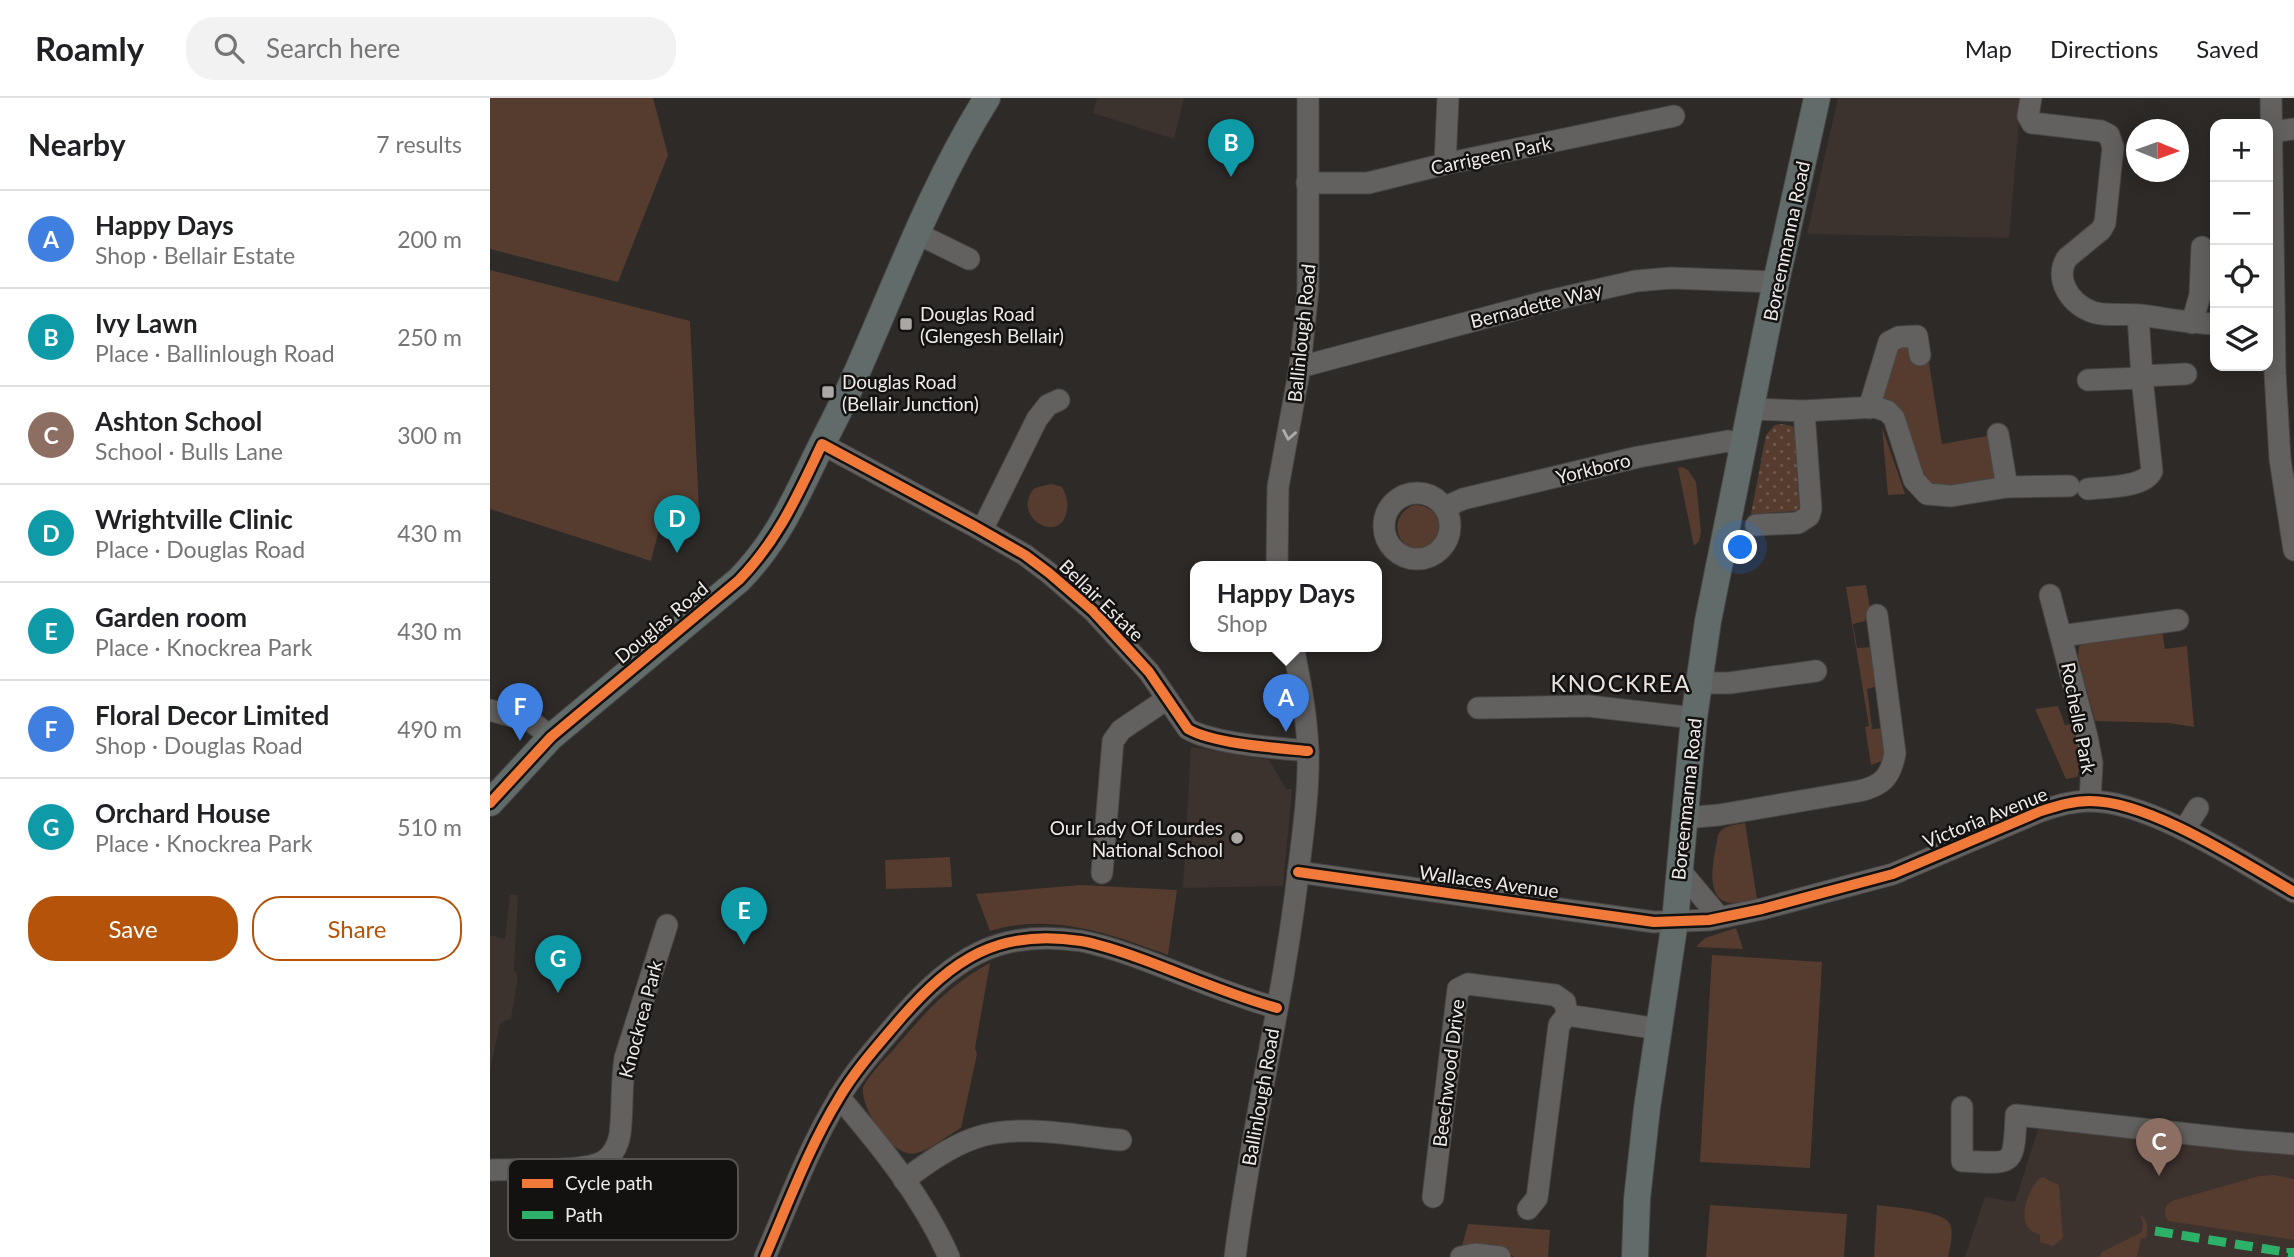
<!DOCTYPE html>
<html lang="en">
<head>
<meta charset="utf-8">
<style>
  :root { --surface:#fff; --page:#f2f2f2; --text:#202124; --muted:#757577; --line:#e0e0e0; --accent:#b45309 }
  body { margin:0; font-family:Lato,sans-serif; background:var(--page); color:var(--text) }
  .controls { position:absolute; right:21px; top:21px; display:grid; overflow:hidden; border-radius:14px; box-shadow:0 4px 18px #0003 }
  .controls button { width:63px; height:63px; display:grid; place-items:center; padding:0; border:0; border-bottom:2px solid var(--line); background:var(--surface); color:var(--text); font:35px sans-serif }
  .compass { position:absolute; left:1636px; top:21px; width:63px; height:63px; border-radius:50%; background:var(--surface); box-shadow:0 4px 18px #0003; rotate:91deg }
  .you { position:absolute; left:1251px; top:450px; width:24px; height:24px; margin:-18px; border:5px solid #fff; border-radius:50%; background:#1a73e8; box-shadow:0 0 0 10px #1a73e833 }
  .badge { display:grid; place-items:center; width:46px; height:46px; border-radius:50%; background:var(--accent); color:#fff; font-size:23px; font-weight:700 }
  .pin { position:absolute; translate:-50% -58px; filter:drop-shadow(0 2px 4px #0008) }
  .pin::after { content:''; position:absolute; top:37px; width:24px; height:21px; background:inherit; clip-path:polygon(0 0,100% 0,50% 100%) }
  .popup { position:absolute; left:700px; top:463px; width:192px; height:91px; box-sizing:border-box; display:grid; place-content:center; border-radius:14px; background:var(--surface); filter:drop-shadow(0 2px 5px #0005); font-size:23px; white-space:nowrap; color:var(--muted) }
  .popup b { font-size:26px; color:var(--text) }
  .popup::after { content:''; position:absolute; left:50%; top:100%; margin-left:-14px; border:14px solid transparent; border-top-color:var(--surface) }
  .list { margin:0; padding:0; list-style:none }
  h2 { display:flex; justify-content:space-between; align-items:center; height:91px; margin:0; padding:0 28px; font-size:30px }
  h2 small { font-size:23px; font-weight:400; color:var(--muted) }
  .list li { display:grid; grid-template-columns:46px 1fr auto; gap:21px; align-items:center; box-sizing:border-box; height:98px; padding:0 28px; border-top:2px solid var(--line) }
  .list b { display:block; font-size:26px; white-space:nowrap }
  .list p { margin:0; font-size:23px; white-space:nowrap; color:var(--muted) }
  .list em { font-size:23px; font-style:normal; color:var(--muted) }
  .actions { display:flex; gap:14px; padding:21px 28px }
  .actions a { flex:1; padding:16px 0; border:2px solid var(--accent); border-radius:28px; text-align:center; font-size:24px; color:var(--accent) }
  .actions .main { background:var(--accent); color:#fff }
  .icon { flex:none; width:38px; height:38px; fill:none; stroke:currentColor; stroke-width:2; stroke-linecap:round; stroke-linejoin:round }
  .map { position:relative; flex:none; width:1804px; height:1159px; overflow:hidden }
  header { display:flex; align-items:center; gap:42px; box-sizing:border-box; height:98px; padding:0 35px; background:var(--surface); border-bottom:2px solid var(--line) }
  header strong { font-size:33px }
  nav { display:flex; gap:38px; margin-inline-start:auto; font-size:24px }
  .search { width:490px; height:63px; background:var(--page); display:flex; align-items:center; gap:18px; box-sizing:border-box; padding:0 24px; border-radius:28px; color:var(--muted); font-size:26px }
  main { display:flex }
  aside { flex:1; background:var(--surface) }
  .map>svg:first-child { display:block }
  .built { fill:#3c322e }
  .grass { fill:#563c2f }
  .park { fill:url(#park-dots) }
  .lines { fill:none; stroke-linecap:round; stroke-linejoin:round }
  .minor-casing { stroke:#484644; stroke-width:23 }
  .major-casing { stroke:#484644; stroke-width:28 }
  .minor { stroke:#636160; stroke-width:21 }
  .major { stroke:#606b6a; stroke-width:26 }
  .quiet { stroke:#2db169; stroke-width:9; stroke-dasharray:18 9; stroke-linecap:butt }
  .cycleway-casing { stroke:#141211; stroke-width:15 }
  .cycleway { stroke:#f17a3a; stroke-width:10 }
  .oneway { stroke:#afacab }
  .poi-dot { fill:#aaa7a5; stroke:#141211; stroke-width:2.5 }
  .labels { text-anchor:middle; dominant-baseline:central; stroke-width:5; stroke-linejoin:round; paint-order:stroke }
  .street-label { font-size:19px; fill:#edeae8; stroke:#141211 }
  .poi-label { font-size:19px; fill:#edeae8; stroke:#141211; text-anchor:start }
  .quarter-label { font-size:23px; letter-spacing:2px; fill:#e9e2df; stroke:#141211 }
  .key { fill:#141211; stroke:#555352; stroke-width:2 }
  .key-label { font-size:19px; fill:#edeae8 }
</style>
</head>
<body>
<header>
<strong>Roamly</strong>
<div class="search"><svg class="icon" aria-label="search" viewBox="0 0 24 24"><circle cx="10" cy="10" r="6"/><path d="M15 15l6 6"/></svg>Search here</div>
<nav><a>Map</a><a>Directions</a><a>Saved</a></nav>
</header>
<main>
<aside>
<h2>Nearby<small>7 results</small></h2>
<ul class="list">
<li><span class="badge" style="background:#3f7fe0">A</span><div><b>Happy Days</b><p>Shop · Bellair Estate</p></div><em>200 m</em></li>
<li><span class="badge" style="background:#0f9aa8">B</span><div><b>Ivy Lawn</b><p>Place · Ballinlough Road</p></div><em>250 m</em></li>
<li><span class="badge" style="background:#8d6e63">C</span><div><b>Ashton School</b><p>School · Bulls Lane</p></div><em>300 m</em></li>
<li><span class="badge" style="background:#0f9aa8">D</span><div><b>Wrightville Clinic</b><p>Place · Douglas Road</p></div><em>430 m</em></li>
<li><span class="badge" style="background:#0f9aa8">E</span><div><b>Garden room</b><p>Place · Knockrea Park</p></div><em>430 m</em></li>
<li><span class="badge" style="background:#3f7fe0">F</span><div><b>Floral Decor Limited</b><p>Shop · Douglas Road</p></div><em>490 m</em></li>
<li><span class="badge" style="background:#0f9aa8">G</span><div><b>Orchard House</b><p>Place · Knockrea Park</p></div><em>510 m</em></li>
</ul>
<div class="actions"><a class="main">Save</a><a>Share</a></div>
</aside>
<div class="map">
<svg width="1804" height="1159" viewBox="0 0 1804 1159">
  <defs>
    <pattern id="park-dots" width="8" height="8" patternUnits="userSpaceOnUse" patternTransform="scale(1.75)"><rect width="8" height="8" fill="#563c2f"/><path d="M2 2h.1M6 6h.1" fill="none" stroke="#6f584d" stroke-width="1.8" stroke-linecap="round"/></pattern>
  </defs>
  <rect width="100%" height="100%" fill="#2d2a28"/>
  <g class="built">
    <path d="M607,0H694L684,41L603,15Z"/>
    <path d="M1348,0H1531L1519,140L1317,136Z"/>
    <path d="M701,649L779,662L796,691H802L793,788L693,790Z"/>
    <path d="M20,797H28L24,871L27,877V886L21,920L10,926L0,972V837L15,841Z"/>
    <path d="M1549,1028L1804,1057V1159H1475L1495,1099L1525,1104Z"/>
  </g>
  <g class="grass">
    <path d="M0,0H163L178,57L128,184L0,151Z"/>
    <path d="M0,172L200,223L209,413L173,416L161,463L0,411Z"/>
    <path d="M1415,245L1438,259L1452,346L1497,338L1505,382L1469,389L1443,387L1434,379L1394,302L1392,295L1401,256Z"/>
    <path d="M1392,329L1415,396L1398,397Z"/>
    <path d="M1192,369L1198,372L1206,384L1211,434L1209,443L1204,448L1188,370Z"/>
    <path d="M562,386L572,389C577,398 579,406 576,416C569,443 530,424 539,399C540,396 542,392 545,390C550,388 557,387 562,386Z"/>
    <path d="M924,407C956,407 956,443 929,453C903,448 899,417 924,407Z"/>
    <path d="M1376,487L1380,510L1375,523L1363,526L1367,550L1382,549L1389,588L1377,591L1382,631L1394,630L1396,659L1392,663L1381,667L1375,629L1379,628L1356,489Z"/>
    <path d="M1672,533L1675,551L1697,548L1704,629L1679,625L1605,623L1588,559L1589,549L1592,545Z"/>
    <path d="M1568,608L1575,627L1583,626L1591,667L1587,679L1576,681L1545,611Z"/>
    <path d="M1255,725L1267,801C1260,802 1251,805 1244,805C1211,805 1225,757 1228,737C1233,727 1245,727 1255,725Z"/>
    <path d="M460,759L462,789L396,791L395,762Z"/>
    <path d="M591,787L687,792L678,857C621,836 561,814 500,833L486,796Z"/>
    <path d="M1246,830L1253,851L1206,849L1215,840Z"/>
    <path d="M1222,857L1332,864L1320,1070L1210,1064Z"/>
    <path d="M500,865L485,950L487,956L471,1030C460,1036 438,1053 427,1055C402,1062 370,1010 373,989C381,975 393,963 404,951C434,916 458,887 500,865Z"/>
    <path d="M1784,1077L1804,1081V1142L1678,1123L1675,1118C1674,1109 1677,1105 1685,1102L1769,1078Z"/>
    <path d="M1552,1079L1569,1087L1573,1140L1563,1148L1550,1144V1137C1549,1137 1541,1133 1540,1132C1527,1119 1539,1088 1552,1079Z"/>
    <path d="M1220,1107L1357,1116L1354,1159H1216Z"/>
    <path d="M1387,1107C1402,1109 1455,1113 1460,1126C1464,1135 1460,1150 1458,1159H1384Z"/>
    <path d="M1650,1116C1659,1125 1658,1130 1656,1141L1651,1140L1647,1159H1609L1612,1154L1652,1134L1653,1125Z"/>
    <path d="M978,1126L1060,1132L1058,1159H1024L1015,1151L1003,1147L992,1146L976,1150L972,1148Z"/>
  </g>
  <path class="park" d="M1292,326L1302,328L1306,331L1312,405L1307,413L1261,416L1276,337L1285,327Z"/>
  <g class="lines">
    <defs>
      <g id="minor">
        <path d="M1541,0L1538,18L1542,25L1611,33L1619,37L1623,49L1615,125L1611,132L1577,160C1564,180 1579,204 1600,213C1614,219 1633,215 1649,217C1674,220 1699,225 1725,226"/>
        <path d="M1781,0L1785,275L1790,361L1804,452"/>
        <path d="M1780,34L1804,31"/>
        <path d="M955,66L958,0"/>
        <path d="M817,85H878L955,66L1184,18"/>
        <path d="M426,135L479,161"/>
        <path d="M1702,225L1710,197L1712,149"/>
        <path d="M810,269L1054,204L1146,183L1181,180L1286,184"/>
        <path d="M1652,278L1696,276"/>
        <path d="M1598,282L1652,280"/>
        <path d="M1379,310L1399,244L1409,239L1427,238L1430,257"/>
        <path d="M1260,311L1314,313L1385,309L1397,313L1404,320L1424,382L1437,396L1461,398L1517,389L1579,388"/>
        <path d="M1508,336L1517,389"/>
        <path d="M332,346L486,429L535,457L559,475L603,513L659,574L698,631C724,646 787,650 818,653"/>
        <path d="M1598,391C1616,389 1654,390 1662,373L1652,280L1648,217"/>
        <circle cx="927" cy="428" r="33"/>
        <path d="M955,409L973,401L1148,359L1238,343L1252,349"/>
        <path d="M1266,427L1308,425L1319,418L1321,411L1314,313"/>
        <path d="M492,432L547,321L558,307L569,302"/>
        <path d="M787,468L788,389L810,269L818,191V0"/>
        <path d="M1560,497L1597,639L1602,665L1600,703"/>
        <path d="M1571,538L1688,522"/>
        <path d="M1209,585H1239L1326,573"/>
        <path d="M988,610L1098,608L1204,620"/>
        <path d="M0,612L42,624L61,639"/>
        <path d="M1193,720L1229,717L1369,693C1392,688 1401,679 1405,655L1387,517"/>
        <path d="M1694,732L1708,710"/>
        <path d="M1189,771L1229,819"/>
        <path d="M808,774L1164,824L1219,822L1272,811L1403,776L1551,713C1567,708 1582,703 1599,703C1658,702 1752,764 1804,794"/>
        <path d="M612,775L623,643L631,632L677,601"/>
        <path d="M349,999C391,1048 433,1100 459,1159"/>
        <path d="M1472,1009V1063C1523,1065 1524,1071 1526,1017L1754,1042L1804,1046"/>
        <path d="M0,1072C25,1071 94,1075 114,1063C123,1057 128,1047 130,1036C133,1011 131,985 135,960L177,827"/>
        <path d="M414,1082C436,1066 459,1049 485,1040C527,1025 587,1038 631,1042"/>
        <path d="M943,1099L968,891L978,886L1065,897L1075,904L1077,917"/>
        <path d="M1038,1111L1047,1100L1069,927L1077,917L1169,931"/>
        <path d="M275,1159C298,1106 319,1049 349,1000C366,971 389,946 411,920C463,861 508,830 591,843C614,847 635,855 657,863C700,879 743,898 787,910"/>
        <path d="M745,1159C761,1030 793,904 808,776C813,735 819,694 818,654C817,618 810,583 803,548"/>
        <path d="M971,1159L985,1156L1010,1159"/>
      </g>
      <g id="major">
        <path d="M0,705L61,639L249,482C290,440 306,398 332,346C344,323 356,299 367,274C408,181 443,86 497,0"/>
        <path d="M1145,1159L1147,1101L1157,1010L1185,823L1204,620L1218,523L1286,184L1327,0"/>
      </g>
    </defs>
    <use href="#minor" class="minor-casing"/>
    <use href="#major" class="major-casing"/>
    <use href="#minor" class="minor"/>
    <use href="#major" class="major"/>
    <path class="quiet" d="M1665,1133L1801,1155V1150"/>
    <defs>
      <g id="cycleway">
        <path d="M0,705L61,639L249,482C289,441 308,396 332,346L486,429L535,457L559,475L603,513L659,574L698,631C724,646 787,650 818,653"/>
        <path d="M808,774L1164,824L1219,822L1272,811L1403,776L1551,713C1567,708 1582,703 1599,703C1658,702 1752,764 1804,794"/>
        <path d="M275,1159C298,1106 319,1049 349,1000C366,971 389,946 411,920C463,861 508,830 591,843C614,847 635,855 657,863C700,879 743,898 787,910"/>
      </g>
    </defs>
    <use href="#cycleway" class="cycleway-casing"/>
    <use href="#cycleway" class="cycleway"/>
  </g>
  <defs><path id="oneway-chevron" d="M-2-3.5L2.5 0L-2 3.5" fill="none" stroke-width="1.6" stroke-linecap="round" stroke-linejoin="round" transform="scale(1.75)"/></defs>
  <use class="oneway" href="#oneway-chevron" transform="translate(799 337) rotate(100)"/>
  <g class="poi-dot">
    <rect x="409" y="219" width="14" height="14" rx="3.5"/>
    <rect x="331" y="287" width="14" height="14" rx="3.5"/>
    <circle cx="747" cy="740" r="7"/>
  </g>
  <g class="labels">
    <g class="street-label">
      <text transform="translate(1001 57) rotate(-12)">Carrigeen Park</text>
      <text transform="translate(1296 143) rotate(-78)">Boreenmanna Road</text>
      <text transform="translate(1046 207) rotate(-14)">Bernadette Way</text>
      <text transform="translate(811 235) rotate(-84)">Ballinlough Road</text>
      <text transform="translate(1103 370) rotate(-14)">Yorkboro</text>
      <text transform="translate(612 502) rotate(44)">Bellair Estate</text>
      <text transform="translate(171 524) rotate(-40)">Douglas Road</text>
      <text transform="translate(1589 620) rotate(79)">Rochelle Park</text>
      <text transform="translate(1196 701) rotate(-84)">Boreenmanna Road</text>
      <text transform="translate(1495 719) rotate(-22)">Victoria Avenue</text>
      <text transform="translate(999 783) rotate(8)">Wallaces Avenue</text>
      <text transform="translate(150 921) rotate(-75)">Knockrea Park</text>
      <text transform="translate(958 975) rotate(-83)">Beechwood Drive</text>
      <text transform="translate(770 999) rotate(-80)">Ballinlough Road</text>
    </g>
    <g class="poi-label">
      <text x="430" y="215">Douglas Road<tspan x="430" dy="22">(Glengesh Bellair)</tspan></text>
      <text x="352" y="283">Douglas Road<tspan x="352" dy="22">(Bellair Junction)</tspan></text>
      <text x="733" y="729" text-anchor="end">Our Lady Of Lourdes<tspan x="733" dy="22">National School</tspan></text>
    </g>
    <g class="quarter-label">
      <text x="1131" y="585">KNOCKREA</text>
    </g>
  </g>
  <rect x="18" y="1061" width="230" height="81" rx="10" class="key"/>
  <rect x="32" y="1081" width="31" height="9" fill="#f17a3a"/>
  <rect x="32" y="1113" width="31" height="8" fill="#2db169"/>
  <g class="key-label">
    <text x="75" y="1092">Cycle path</text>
    <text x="75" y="1124">Path</text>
  </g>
</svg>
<div class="controls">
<button>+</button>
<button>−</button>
<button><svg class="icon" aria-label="locate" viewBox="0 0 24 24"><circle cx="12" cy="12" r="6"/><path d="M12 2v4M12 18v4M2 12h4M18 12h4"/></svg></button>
<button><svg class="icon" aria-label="layers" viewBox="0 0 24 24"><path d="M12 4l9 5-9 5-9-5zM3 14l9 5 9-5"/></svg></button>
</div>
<svg class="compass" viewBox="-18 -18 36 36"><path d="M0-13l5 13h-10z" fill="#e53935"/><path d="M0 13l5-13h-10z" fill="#757577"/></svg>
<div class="you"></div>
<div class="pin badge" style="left:796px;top:634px;background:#3f7fe0">A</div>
<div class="popup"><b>Happy Days</b>Shop</div>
<div class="pin badge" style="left:741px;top:79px;background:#0f9aa8">B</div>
<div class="pin badge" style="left:1669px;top:1078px;background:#8d6e63">C</div>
<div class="pin badge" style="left:187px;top:455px;background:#0f9aa8">D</div>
<div class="pin badge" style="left:254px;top:847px;background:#0f9aa8">E</div>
<div class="pin badge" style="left:30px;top:643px;background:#3f7fe0">F</div>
<div class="pin badge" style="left:68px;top:895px;background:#0f9aa8">G</div>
</div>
</main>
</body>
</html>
